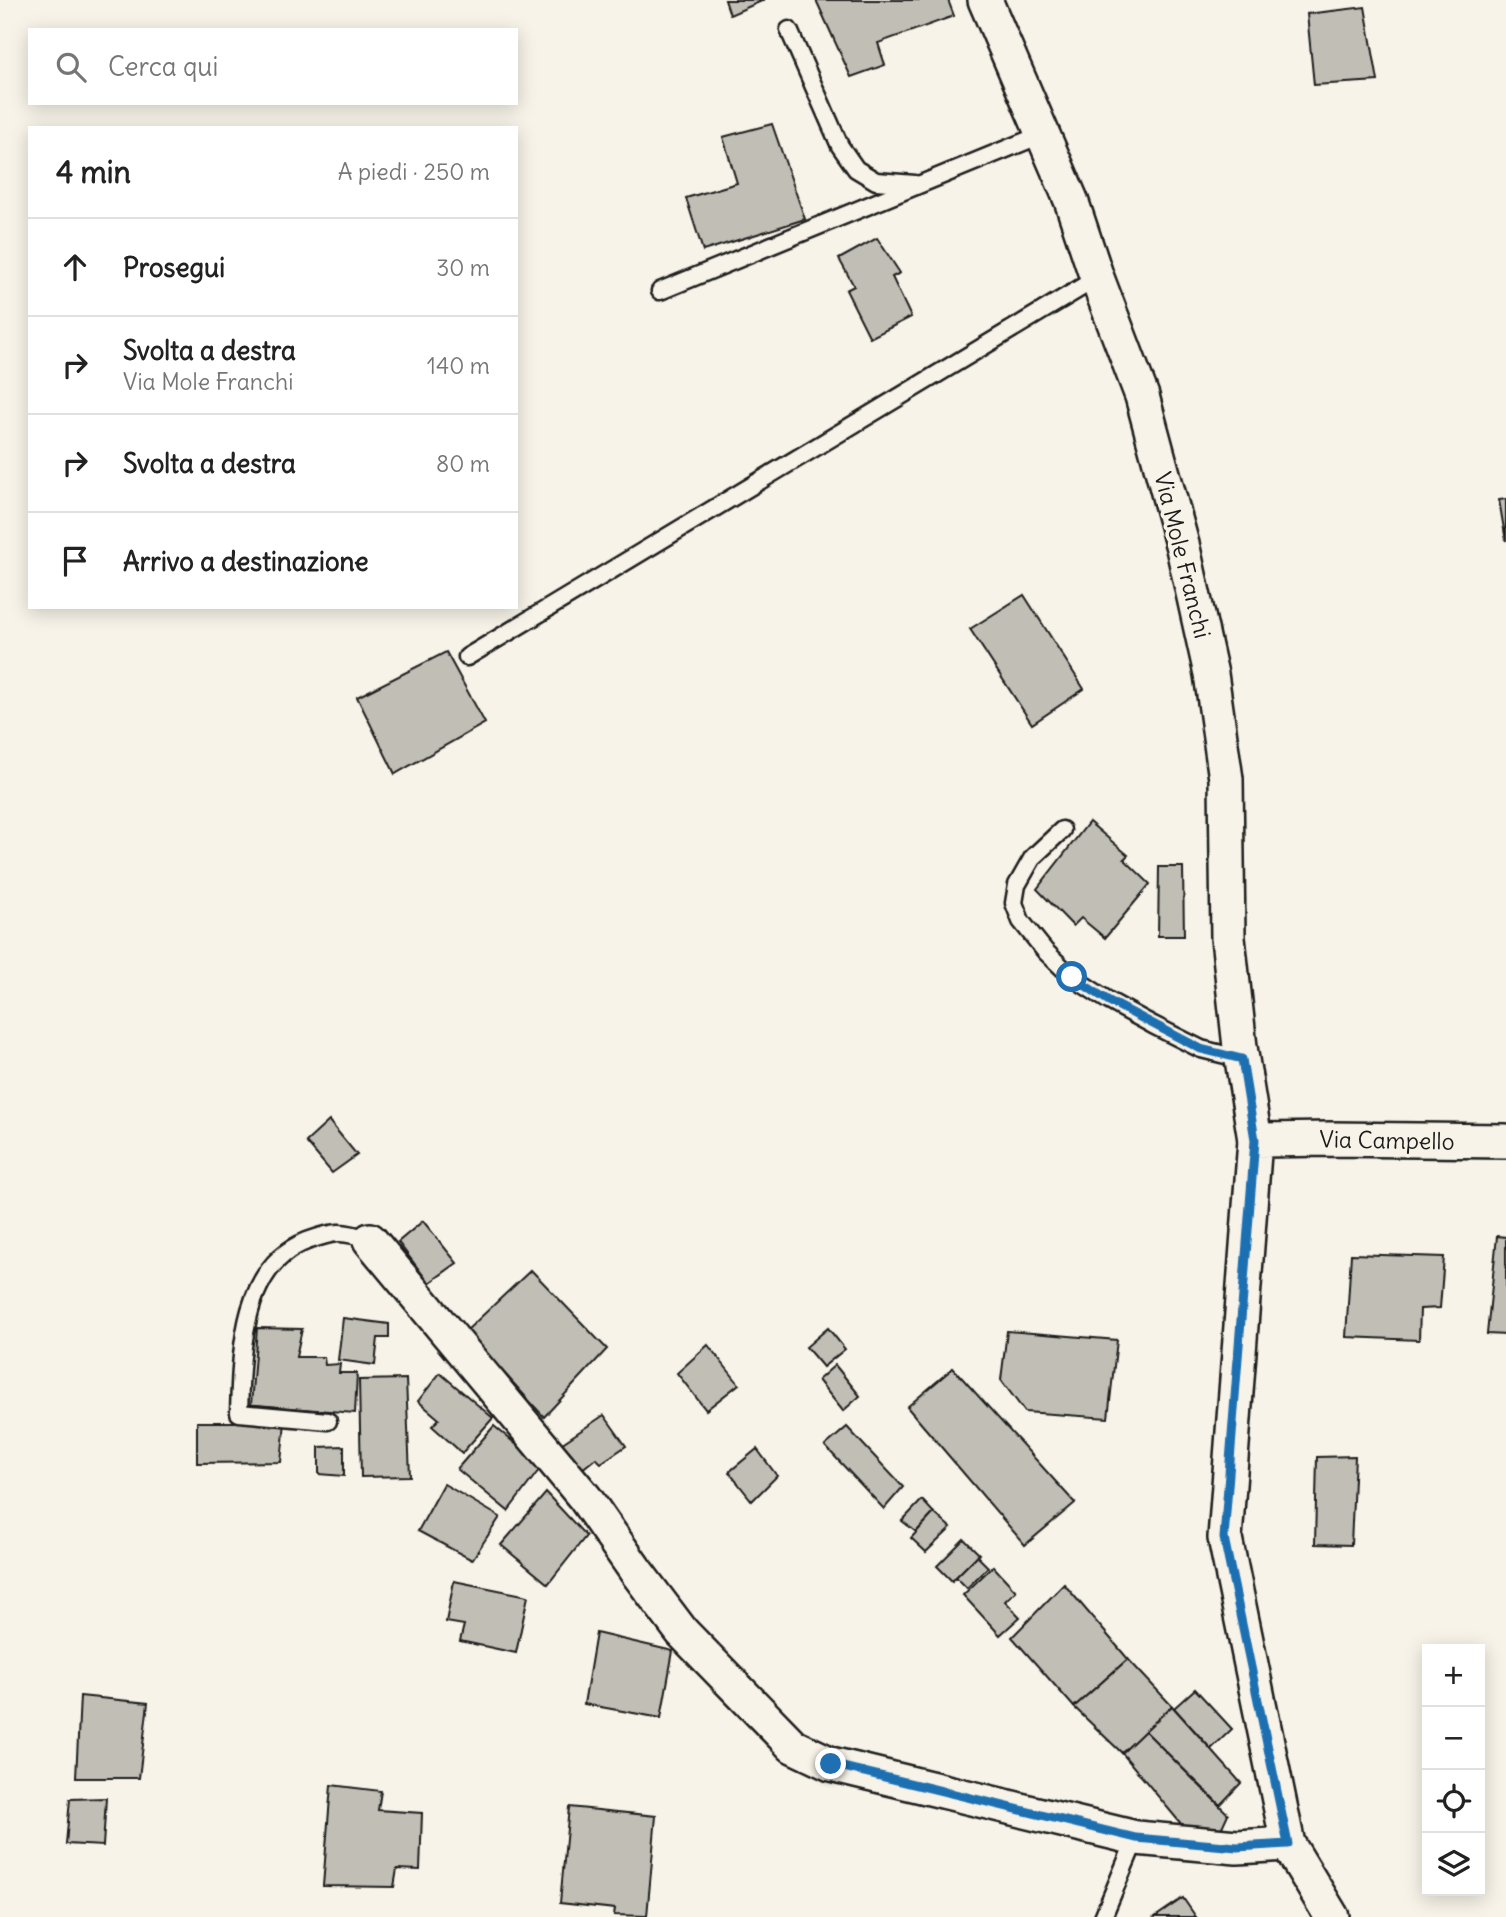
<!DOCTYPE html>
<html lang="it">
<head>
<meta charset="utf-8">
<style>
  :root { --surface:#fff; --page:#f2f2f2; --text:#222; --muted:#767676; --line:#e0e0e0 }
  body { margin:0; font-family:Delius,sans-serif; background:var(--page); color:var(--text) }
  .controls { position:absolute; right:21px; bottom:21px; display:grid; overflow:hidden; border-radius:0px; box-shadow:0 4px 18px #0003 }
  .controls button { width:63px; height:63px; display:grid; place-items:center; padding:0; border:0; border-bottom:2px solid var(--line); background:var(--surface); color:var(--text); font:35px sans-serif }
  .stop { position:absolute; width:21px; height:21px; margin:-16px; border:5px solid #1f6fb2; border-radius:50%; background:#fff }
  .stop.end { background:#1f6fb2; border-color:#fff; box-shadow:0 2px 7px #0008 }
  .list { margin:0; padding:0; list-style:none }
  h2 { display:flex; justify-content:space-between; align-items:center; height:91px; margin:0; padding:0 28px; font-size:30px }
  h2 small { font-size:23px; font-weight:400; color:var(--muted) }
  .list li { display:grid; grid-template-columns:46px 1fr auto; gap:21px; align-items:center; box-sizing:border-box; height:98px; padding:0 28px; border-top:2px solid var(--line) }
  .list b { display:block; font-size:26px; white-space:nowrap }
  .list p { margin:0; font-size:23px; white-space:nowrap; color:var(--muted) }
  .list em { font-size:23px; font-style:normal; color:var(--muted) }
  .icon { flex:none; width:38px; height:38px; fill:none; stroke:currentColor; stroke-width:2; stroke-linecap:round; stroke-linejoin:round }
  .map { position:relative; flex:none; width:1506px; height:1917px; overflow:hidden }
  .search { position:absolute; background:var(--surface); box-shadow:0 4px 18px #0003; left:28px; top:28px; width:490px; height:77px; display:flex; align-items:center; gap:18px; box-sizing:border-box; padding:0 24px; border-radius:0px; color:var(--muted); font-size:26px }
  .panel { position:absolute; background:var(--surface); box-shadow:0 4px 18px #0003; left:28px; top:126px; width:490px; height:483px; border-radius:0px }
  .map>svg:first-child { display:block }
  .building { fill:#c0beb5; stroke:#1c1c1c; stroke-width:2 }
  .lines { fill:none; stroke-linecap:round; stroke-linejoin:round }
  .lane-casing { stroke:#1c1c1c; stroke-width:21 }
  .street-casing { stroke:#1c1c1c; stroke-width:38 }
  .lane { stroke:#f7f3e8; stroke-width:16 }
  .street { stroke:#f7f3e8; stroke-width:33 }
  .route { stroke:#1f6fb2; stroke-width:9 }
  .labels { text-anchor:middle; dominant-baseline:central; stroke-width:7; stroke-linejoin:round; paint-order:stroke }
  .street-label { font-size:23px; fill:#1c1c1c; stroke:#f7f3e8 }
</style>
</head>
<body>
<div class="map">
<svg width="1506" height="1917" viewBox="0 0 1506 1917">
  <rect width="100%" height="100%" fill="#f7f3e8"/>
  <filter id="ink" filterUnits="userSpaceOnUse"><feTurbulence type="fractalNoise" baseFrequency=".0143" numOctaves="2"/><feDisplacementMap in="SourceGraphic" scale="14" xChannelSelector="R" yChannelSelector="G"/><feConvolveMatrix kernelMatrix="1 2 1 2 8 2 1 2 1" color-interpolation-filters="sRGB"/></filter>
  <g filter="url(#ink)">
    <g class="building">
      <path d="M725,0H764L730,15Z"/>
      <path d="M816,0H948L954,16L878,43L885,65L851,77Z"/>
      <path d="M1365,7L1378,81L1314,85L1307,14Z"/>
      <path d="M772,124L805,219L703,251L686,198L737,183L723,137Z"/>
      <path d="M877,238L900,273L892,277L911,317L870,338L846,290L854,286L839,259Z"/>
      <path d="M1506,499V541L1499,500Z"/>
      <path d="M1024,595L1084,689L1032,724L970,629Z"/>
      <path d="M446,652L485,723L395,774L357,697Z"/>
      <path d="M1089,822L1128,855L1124,859L1150,884L1105,938L1081,918L1073,926L1037,889Z"/>
      <path d="M1159,867H1183L1184,936H1158Z"/>
      <path d="M329,1121L357,1155L332,1173L306,1142Z"/>
      <path d="M423,1221L457,1263L429,1283L398,1242Z"/>
      <path d="M1497,1236L1506,1237V1335L1487,1334Z"/>
      <path d="M1351,1254L1444,1257L1440,1308L1420,1309L1419,1340L1346,1337Z"/>
      <path d="M531,1270L607,1349L544,1417L466,1331Z"/>
      <path d="M343,1318L389,1324V1338H378L375,1365L338,1360Z"/>
      <path d="M257,1328L302,1329L296,1357H324L325,1365L340,1364L339,1373H357L355,1413L251,1405Z"/>
      <path d="M828,1328L845,1349L823,1367L806,1347Z"/>
      <path d="M1007,1331L1117,1340L1108,1418L1025,1412L1001,1380Z"/>
      <path d="M708,1345L739,1384L706,1410L677,1373Z"/>
      <path d="M835,1365L860,1396L843,1411L818,1380Z"/>
      <path d="M953,1368L1075,1503L1025,1545L907,1407Z"/>
      <path d="M440,1373L493,1418L462,1453L432,1426L439,1419L418,1401Z"/>
      <path d="M406,1379L410,1476L361,1477L359,1380Z"/>
      <path d="M604,1415L626,1446L601,1463L596,1458L576,1474L555,1448Z"/>
      <path d="M197,1422H285L281,1462L197,1463Z"/>
      <path d="M494,1426L542,1466L508,1511L457,1469Z"/>
      <path d="M847,1427L903,1487L884,1509L825,1446Z"/>
      <path d="M344,1446V1476L319,1474V1447Z"/>
      <path d="M757,1449L777,1476L752,1501L729,1472Z"/>
      <path d="M1355,1456L1351,1545L1315,1544L1317,1457Z"/>
      <path d="M444,1484L500,1517L472,1560L418,1531Z"/>
      <path d="M546,1493L586,1536L548,1584L501,1545Z"/>
      <path d="M922,1500L934,1513L916,1532L902,1521Z"/>
      <path d="M934,1513L951,1528L926,1552L911,1538Z"/>
      <path d="M964,1539L979,1554L952,1581L937,1566Z"/>
      <path d="M977,1556L988,1567L967,1588L956,1577Z"/>
      <path d="M993,1566L1016,1591L1005,1601L1020,1617L1000,1635L963,1595Z"/>
      <path d="M454,1581L528,1596L516,1653L460,1641L464,1625L446,1622Z"/>
      <path d="M1064,1584L1128,1659L1074,1707L1012,1637Z"/>
      <path d="M596,1633L673,1651L661,1718L584,1704Z"/>
      <path d="M1128,1659L1172,1706L1122,1753L1074,1707Z"/>
      <path d="M1195,1689L1232,1729L1211,1749L1174,1708Z"/>
      <path d="M80,1696L148,1703L139,1778H76Z"/>
      <path d="M1172,1706L1241,1783L1220,1805L1145,1731Z"/>
      <path d="M1145,1731L1228,1814L1218,1836L1187,1831L1122,1753Z"/>
      <path d="M331,1785L381,1791L378,1810L422,1813L420,1870L397,1869L394,1887L323,1886Z"/>
      <path d="M106,1798L103,1846L66,1844L70,1799Z"/>
      <path d="M569,1807L656,1816L647,1916L614,1915L615,1909L560,1903Z"/>
      <path d="M1183,1898L1196,1917H1155Z"/>
    </g>
    <g class="lines">
      <defs>
        <g id="lane">
          <path d="M789,30L840,146L856,169L876,181L915,184"/>
          <path d="M660,291L1043,134"/>
          <path d="M467,657L1097,278"/>
          <path d="M1062,830L1033,857L1017,885L1014,903L1021,921L1045,951L1072,977L1109,1001L1153,1025L1201,1049L1242,1059"/>
          <path d="M328,1421L239,1413C241,1354 241,1266 307,1241C335,1231 342,1230 370,1240"/>
          <path d="M1103,1917L1136,1838"/>
        </g>
        <g id="street">
          <path d="M985,0L1071,200L1097,278L1142,396L1183,548L1211,674L1226,779L1228,938L1240,1047L1255,1140"/>
          <path d="M370,1240L585,1498L636,1571L682,1632L793,1746L831,1764L1136,1838L1237,1847L1288,1844"/>
          <path d="M1332,1917L1288,1844L1225,1538L1255,1140L1331,1139L1506,1141"/>
        </g>
      </defs>
      <use href="#lane" class="lane-casing"/>
      <use href="#street" class="street-casing"/>
      <use href="#lane" class="lane"/>
      <use href="#street" class="street"/>
    </g>
  </g>
  <g class="lines" filter="url(#ink)">
    <path class="route" d="M831,1764L1136,1838L1237,1847L1288,1844L1224,1538L1255,1140L1242,1059L1201,1049L1109,1001L1072,977"/>
  </g>
  <g class="labels">
    <g class="street-label">
      <text transform="translate(1183 555) rotate(76)">Via Mole Franchi</text>
      <text transform="translate(1387 1140) rotate(1)">Via Campello</text>
    </g>
  </g>
</svg>
<div class="controls">
<button>+</button>
<button>−</button>
<button><svg class="icon" aria-label="locate" viewBox="0 0 24 24"><circle cx="12" cy="12" r="6"/><path d="M12 2v4M12 18v4M2 12h4M18 12h4"/></svg></button>
<button><svg class="icon" aria-label="layers" viewBox="0 0 24 24"><path d="M12 4l9 5-9 5-9-5zM3 14l9 5 9-5"/></svg></button>
</div>
<div class="stop" style="left:1072px;top:977px"></div>
<div class="stop end" style="left:831px;top:1764px"></div>
<div class="search"><svg class="icon" aria-label="search" viewBox="0 0 24 24"><circle cx="10" cy="10" r="6"/><path d="M15 15l6 6"/></svg>Cerca qui</div>
<section class="panel">
<h2>4 min<small>A piedi · 250 m</small></h2>
<ul class="list">
<li><svg class="icon" aria-label="ahead" viewBox="0 0 24 24"><path d="M12 20V5M6 11l6-6 6 6"/></svg><div><b>Prosegui</b></div><em>30 m</em></li>
<li><svg class="icon" aria-label="right" viewBox="0 0 24 24"><path d="M7 20v-9h11M14 6l5 5-5 5"/></svg><div><b>Svolta a destra</b><p>Via Mole Franchi</p></div><em>140 m</em></li>
<li><svg class="icon" aria-label="right" viewBox="0 0 24 24"><path d="M7 20v-9h11M14 6l5 5-5 5"/></svg><div><b>Svolta a destra</b></div><em>80 m</em></li>
<li><svg class="icon" aria-label="arrive" viewBox="0 0 24 24"><path d="M6 21V4h12l-3 4 3 4H6"/></svg><div><b>Arrivo a destinazione</b></div></li>
</ul>
</section>
</div>
</body>
</html>
